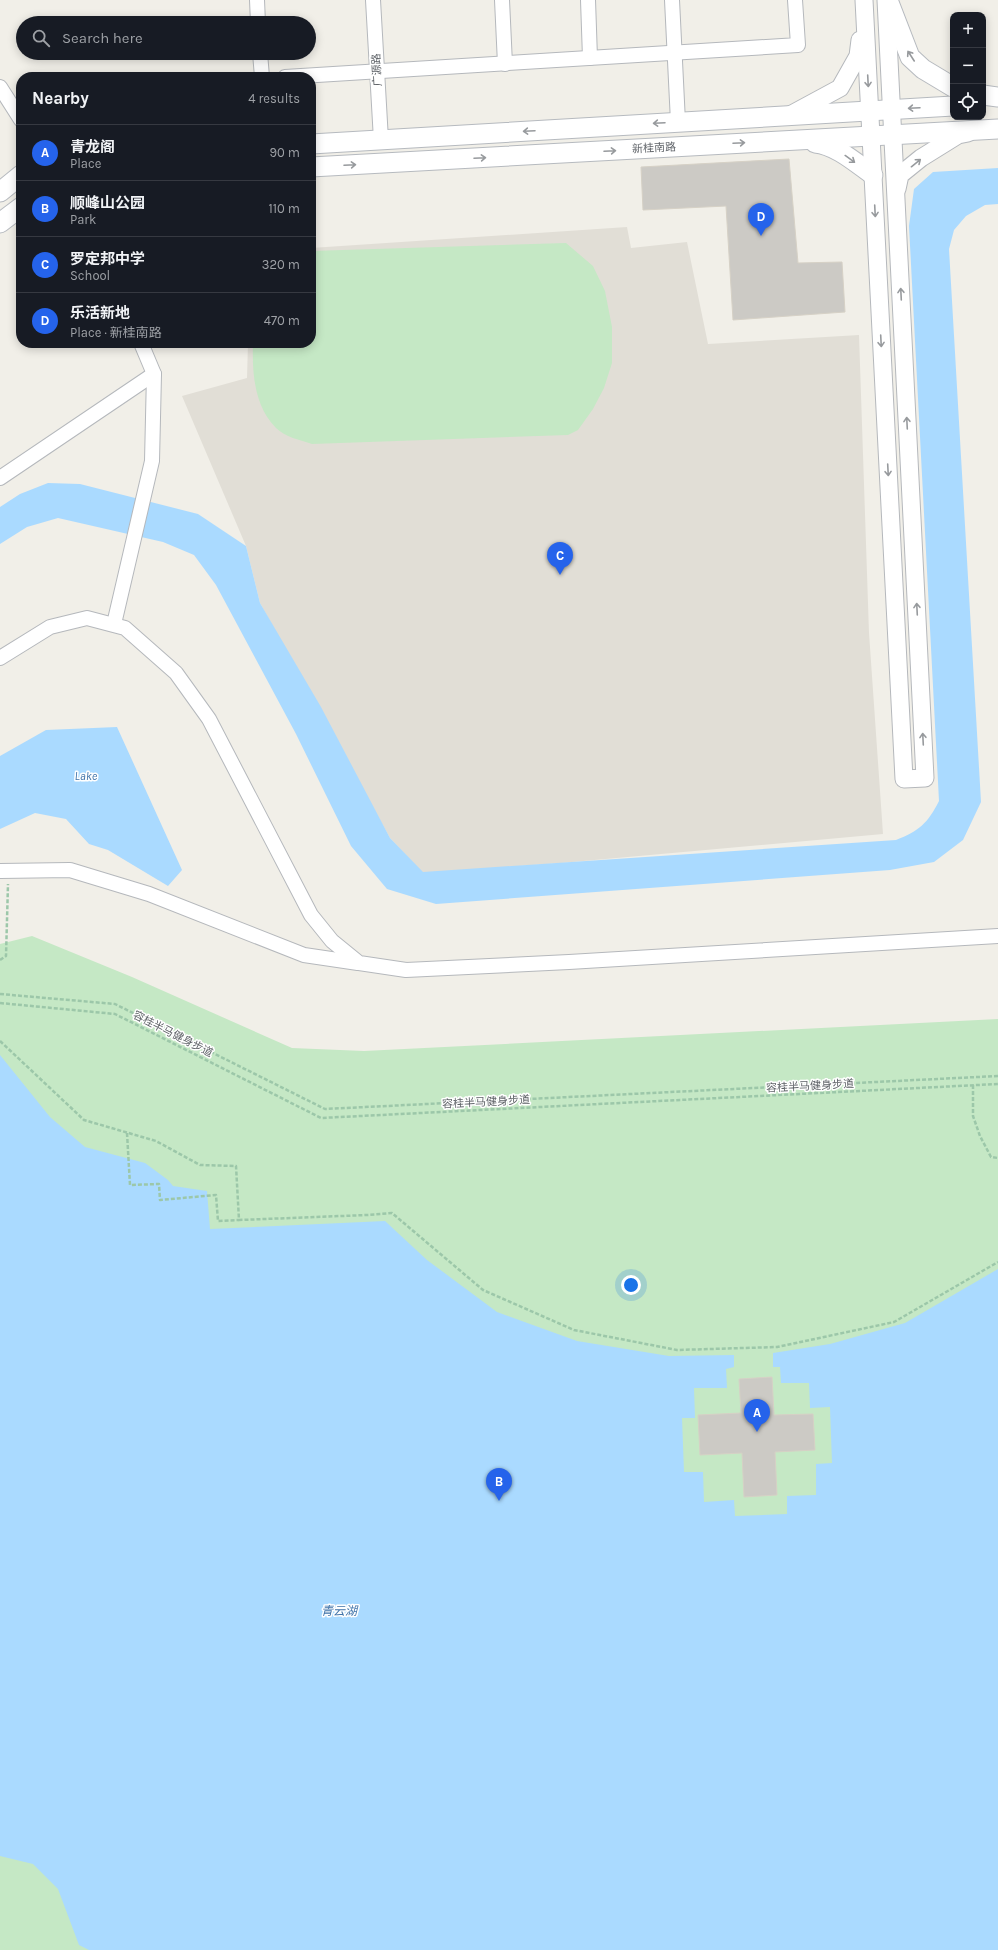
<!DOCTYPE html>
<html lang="en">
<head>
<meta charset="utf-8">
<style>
  :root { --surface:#171b24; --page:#20242c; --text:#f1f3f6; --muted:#9ea1a6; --line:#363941; --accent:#2563eb }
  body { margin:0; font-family:Karla,"Noto Sans SC",sans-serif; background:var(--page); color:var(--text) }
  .controls { position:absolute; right:12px; top:12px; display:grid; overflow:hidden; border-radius:8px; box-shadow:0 2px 10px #0003 }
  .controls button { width:36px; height:36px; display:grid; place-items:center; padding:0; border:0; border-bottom:1px solid var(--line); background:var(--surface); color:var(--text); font:20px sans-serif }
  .you { position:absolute; left:631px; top:1285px; width:14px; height:14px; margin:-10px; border:3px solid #fff; border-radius:50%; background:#1a73e8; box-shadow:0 0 0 6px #1a73e833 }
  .badge { display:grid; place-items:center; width:26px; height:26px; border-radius:50%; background:var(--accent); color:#fff; font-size:13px; font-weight:700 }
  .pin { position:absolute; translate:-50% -33px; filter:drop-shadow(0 1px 2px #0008) }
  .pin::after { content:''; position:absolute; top:21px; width:14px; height:12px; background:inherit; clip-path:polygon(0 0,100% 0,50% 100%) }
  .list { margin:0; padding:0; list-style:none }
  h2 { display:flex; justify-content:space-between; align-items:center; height:52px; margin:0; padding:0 16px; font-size:17px }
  h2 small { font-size:13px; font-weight:400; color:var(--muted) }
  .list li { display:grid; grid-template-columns:26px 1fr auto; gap:12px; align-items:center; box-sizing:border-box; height:56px; padding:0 16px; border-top:1px solid var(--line) }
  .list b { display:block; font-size:15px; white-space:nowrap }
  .list p { margin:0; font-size:13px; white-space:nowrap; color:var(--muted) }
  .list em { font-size:13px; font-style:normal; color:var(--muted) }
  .icon { flex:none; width:22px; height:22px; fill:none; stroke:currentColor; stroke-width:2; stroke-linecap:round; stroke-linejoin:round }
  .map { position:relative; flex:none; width:998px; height:1950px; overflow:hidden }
  .search { position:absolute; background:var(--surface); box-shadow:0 2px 10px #0003; left:16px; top:16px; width:300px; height:44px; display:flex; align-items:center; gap:10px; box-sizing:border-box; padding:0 14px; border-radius:22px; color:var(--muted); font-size:15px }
  .panel { position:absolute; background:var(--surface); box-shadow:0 2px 10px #0003; left:16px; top:72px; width:300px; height:276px; border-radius:16px }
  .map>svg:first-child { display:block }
  .education { fill:#e1ded6 }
  .green { fill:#c5e8c5 }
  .water { fill:#aadaff }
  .building { fill:#cccac5; stroke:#d6d1c6 }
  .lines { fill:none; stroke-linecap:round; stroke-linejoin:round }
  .minor-casing { stroke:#b5b8bc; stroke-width:16 }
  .tertiary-casing { stroke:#b5b8bc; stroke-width:19 }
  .secondary-casing { stroke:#b6babf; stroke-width:21 }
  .path { stroke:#9cc7a9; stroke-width:2.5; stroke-dasharray:4 2; stroke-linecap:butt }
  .minor { stroke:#fff; stroke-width:14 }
  .tertiary { stroke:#fff; stroke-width:17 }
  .secondary { stroke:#fff; stroke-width:19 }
  .oneway { stroke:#979a9d }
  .labels { text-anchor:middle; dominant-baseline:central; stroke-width:3; stroke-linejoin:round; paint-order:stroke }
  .street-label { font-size:11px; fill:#5f6368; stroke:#fff }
  .water-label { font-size:12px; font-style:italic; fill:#4174aa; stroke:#fff }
</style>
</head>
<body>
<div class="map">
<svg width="998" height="1950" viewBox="0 0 998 1950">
  <rect width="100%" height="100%" fill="#f1efe8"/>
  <path class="education" d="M627,227L631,248L687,242L708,344L859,335L869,633L883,834L561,863L423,873L390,838L260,603L246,546L182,396L247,378L248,343H311V248Z"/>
  <g class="green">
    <path d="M566,243L593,266L605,291L612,327V363L604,388L593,409L578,430L568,435L312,444C300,440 285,437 276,428C254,406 252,372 253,343H311V251Z"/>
    <path d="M32,936L132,977L292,1048L364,1051L998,1019V1950H0V944Z"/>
  </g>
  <g class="water">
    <path d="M998,168V204L985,205L966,216L954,230L949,249L981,802L963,840L934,862L890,870L436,904L387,889L351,846L296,734L216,585L194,555L163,542L58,518L27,527L0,544V507L20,494L48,483L80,484L198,514L246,546L260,603L321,707L390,838L423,872L896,840C919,831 928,823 939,801L909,226L914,189L933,172Z"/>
    <path d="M117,727L182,870L168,886L108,850L89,844L66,819L35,813L0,829V756L46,730Z"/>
    <path d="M0,1055L50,1117L85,1147L145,1163L168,1180L173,1186L207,1191L210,1229L385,1221L427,1260L497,1312L577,1341L669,1356L734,1355V1367L726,1369L727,1388H694L695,1418H682L684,1472H703L704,1502L734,1500L735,1516L787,1514V1496L816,1495V1464L832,1463L830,1407L810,1408L809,1383H781L780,1367H773V1353L830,1344L905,1323L998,1269V1950H89L79,1945L58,1889L33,1864L0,1856Z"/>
  </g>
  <g class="building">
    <path d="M789,159L798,263L842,262L845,312L733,320L726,206L643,210L641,167Z"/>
    <path d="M772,1377L774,1415L813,1414L815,1450L775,1452L777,1495L744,1497L742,1453L700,1455L698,1415L741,1413L739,1379Z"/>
  </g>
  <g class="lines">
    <defs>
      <g id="minor">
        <path d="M257,0L258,23"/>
        <path d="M373,0L381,140"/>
        <path d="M502,0L505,64"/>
        <path d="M588,0L590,58"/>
        <path d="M672,0L678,122"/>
        <path d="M260,53L262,77"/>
        <path d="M285,77L798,45L795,0"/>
        <path d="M0,87L21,120"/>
        <path d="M0,478L154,374"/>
        <path d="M114,624L152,461L154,374L141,343"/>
        <path d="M0,658L50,627L87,618L125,628L176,673L209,719L311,915L332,941L359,963L406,970L569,962L998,936"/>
        <path d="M0,871L70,870L149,894L304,955L358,963"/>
      </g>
      <g id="tertiary">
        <path d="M864,0L904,779L925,778L886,0"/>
        <path d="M790,115L840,88L858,56L860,40"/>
        <path d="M897,189L900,175L921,158L958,135L968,133"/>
      </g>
      <g id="secondary">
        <path d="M888,0L910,57L923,69L953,87"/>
        <path d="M983,95L998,97"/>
        <path d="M815,143C836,145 856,163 873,175"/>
        <path d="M311,144L953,106"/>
        <path d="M311,167L998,129"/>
        <path d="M0,192L21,175"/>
        <path d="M0,223L21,207"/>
      </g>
    </defs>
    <use href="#minor" class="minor-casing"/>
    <use href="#tertiary" class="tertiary-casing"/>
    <use href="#secondary" class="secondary-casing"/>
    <g class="path">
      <path d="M0,960L6,956L8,884"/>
      <path d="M0,994L115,1004L325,1109L998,1076"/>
      <path d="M0,1003L115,1014L321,1118L998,1084"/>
      <path d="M0,1041L84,1120L156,1141L200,1165L236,1166L239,1220L367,1215L392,1213L483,1290L574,1330L677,1350L777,1347L894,1322L998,1262"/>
      <path d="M973,1085V1116L980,1136L991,1157L998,1158"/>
      <path d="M127,1133L130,1185L159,1184L160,1200L216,1195L218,1221L239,1220"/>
    </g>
    <use href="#minor" class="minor"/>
    <use href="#tertiary" class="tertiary"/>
    <use href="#secondary" class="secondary"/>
  </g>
  <defs><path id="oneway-shaft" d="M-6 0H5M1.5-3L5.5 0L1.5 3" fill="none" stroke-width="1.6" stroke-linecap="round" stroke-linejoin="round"/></defs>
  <g class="oneway">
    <use href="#oneway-shaft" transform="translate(911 56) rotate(-123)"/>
    <use href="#oneway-shaft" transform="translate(868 81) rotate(87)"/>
    <use href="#oneway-shaft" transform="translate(914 108) rotate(177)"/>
    <use href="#oneway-shaft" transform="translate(659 123) rotate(177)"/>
    <use href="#oneway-shaft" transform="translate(529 131) rotate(177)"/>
    <use href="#oneway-shaft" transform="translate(739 143) rotate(-3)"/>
    <use href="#oneway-shaft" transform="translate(610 151) rotate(-3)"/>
    <use href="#oneway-shaft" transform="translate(480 158) rotate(-3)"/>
    <use href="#oneway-shaft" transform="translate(850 159) rotate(36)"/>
    <use href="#oneway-shaft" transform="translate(916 163) rotate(-39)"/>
    <use href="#oneway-shaft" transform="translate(350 165) rotate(-3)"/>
    <use href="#oneway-shaft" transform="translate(875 211) rotate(87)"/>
    <use href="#oneway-shaft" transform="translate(901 294) rotate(-93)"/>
    <use href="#oneway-shaft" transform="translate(881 341) rotate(87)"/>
    <use href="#oneway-shaft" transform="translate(907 423) rotate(-93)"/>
    <use href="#oneway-shaft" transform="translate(888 470) rotate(87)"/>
    <use href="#oneway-shaft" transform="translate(917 609) rotate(-93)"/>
    <use href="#oneway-shaft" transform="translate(923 739) rotate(-93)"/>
  </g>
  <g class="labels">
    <g class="street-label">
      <text transform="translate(377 70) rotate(-93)">广源路</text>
      <text transform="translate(654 148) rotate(-3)">新桂南路</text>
      <text transform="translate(173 1034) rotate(27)">容桂半马健身步道</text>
      <text transform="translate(810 1086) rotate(-3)">容桂半马健身步道</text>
      <text transform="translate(486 1102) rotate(-3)">容桂半马健身步道</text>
    </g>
    <g class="water-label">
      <text x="86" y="776">Lake</text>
      <text x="339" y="1611">青云湖</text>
    </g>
  </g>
</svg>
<div class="controls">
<button>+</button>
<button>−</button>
<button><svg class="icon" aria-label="locate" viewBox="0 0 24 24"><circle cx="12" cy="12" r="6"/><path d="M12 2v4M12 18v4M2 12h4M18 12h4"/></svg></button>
</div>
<div class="you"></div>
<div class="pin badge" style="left:757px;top:1432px">A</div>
<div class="pin badge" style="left:499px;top:1501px">B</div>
<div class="pin badge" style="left:560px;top:575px">C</div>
<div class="pin badge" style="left:761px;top:236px">D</div>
<div class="search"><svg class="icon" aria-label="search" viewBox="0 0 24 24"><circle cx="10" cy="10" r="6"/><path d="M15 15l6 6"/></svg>Search here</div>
<section class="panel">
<h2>Nearby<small>4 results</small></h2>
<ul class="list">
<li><span class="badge">A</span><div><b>青龙阁</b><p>Place</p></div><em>90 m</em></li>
<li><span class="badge">B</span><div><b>顺峰山公园</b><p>Park</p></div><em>110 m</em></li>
<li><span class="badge">C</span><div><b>罗定邦中学</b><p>School</p></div><em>320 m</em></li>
<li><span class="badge">D</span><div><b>乐活新地</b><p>Place · 新桂南路</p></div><em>470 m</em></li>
</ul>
</section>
</div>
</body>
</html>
